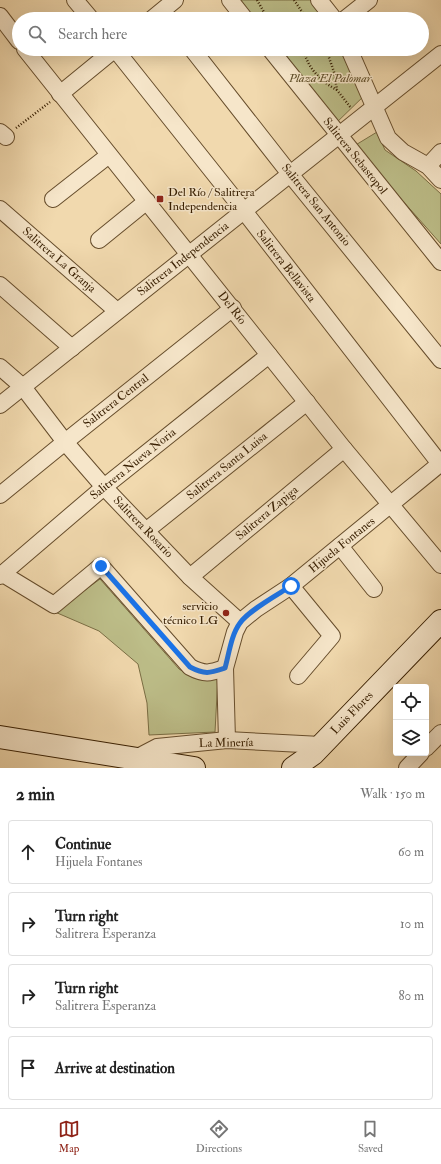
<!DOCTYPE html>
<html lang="en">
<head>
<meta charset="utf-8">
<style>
  :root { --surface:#fff; --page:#f2f2f2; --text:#222; --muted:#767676; --line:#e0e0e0; --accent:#8f2418 }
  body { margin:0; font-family:"IM FELL Double Pica",serif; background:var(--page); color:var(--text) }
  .controls { position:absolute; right:12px; bottom:12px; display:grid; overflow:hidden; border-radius:4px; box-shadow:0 4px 16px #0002 }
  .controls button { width:36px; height:36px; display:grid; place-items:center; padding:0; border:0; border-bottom:1px solid var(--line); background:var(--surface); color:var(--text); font:20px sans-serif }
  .stop { position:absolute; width:12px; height:12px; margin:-9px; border:3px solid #1a73e8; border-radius:50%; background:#fff }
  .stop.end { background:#1a73e8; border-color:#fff; box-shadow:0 1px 4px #0008 }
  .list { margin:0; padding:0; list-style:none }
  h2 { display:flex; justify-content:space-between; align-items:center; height:52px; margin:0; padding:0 16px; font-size:17px }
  h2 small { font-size:13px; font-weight:400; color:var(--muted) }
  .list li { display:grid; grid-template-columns:26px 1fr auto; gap:12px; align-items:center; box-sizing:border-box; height:64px; margin:0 8px 8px; padding:0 8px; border:1px solid var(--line); border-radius:4px }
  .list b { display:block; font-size:15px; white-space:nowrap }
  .list p { margin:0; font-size:13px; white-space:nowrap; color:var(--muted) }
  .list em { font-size:13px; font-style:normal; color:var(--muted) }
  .icon { flex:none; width:22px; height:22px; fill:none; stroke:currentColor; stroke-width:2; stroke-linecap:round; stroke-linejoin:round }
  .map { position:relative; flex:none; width:441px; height:768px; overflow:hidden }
  .search { position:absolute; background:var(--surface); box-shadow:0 4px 16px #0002; left:12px; right:12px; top:12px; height:44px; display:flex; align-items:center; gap:10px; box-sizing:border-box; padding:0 14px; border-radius:22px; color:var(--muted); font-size:15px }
  .sheet { height:340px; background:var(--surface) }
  nav { display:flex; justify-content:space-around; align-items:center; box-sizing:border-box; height:56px; border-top:1px solid var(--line); background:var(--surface); font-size:11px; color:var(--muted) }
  nav a { display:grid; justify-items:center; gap:2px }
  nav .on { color:var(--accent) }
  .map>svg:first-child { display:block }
  .green { fill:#bdbe89; stroke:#7a6e44 }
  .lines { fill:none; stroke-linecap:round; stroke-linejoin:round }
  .minor-casing { stroke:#664d2c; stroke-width:18 }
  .secondary-casing { stroke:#371e00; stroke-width:24 }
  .path { stroke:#371e00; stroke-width:2.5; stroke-dasharray:1 2; stroke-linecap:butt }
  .minor { stroke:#f6e6ca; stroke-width:16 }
  .secondary { stroke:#f6e6ca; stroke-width:22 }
  .route { stroke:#1a73e8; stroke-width:5 }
  .poi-dot { fill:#8f2418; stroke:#f6e6ca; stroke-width:1.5 }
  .labels { text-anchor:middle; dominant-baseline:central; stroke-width:3; stroke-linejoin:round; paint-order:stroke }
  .park-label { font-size:12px; font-style:italic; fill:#5f4e29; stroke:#f6e6ca }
  .street-label { font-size:12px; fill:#371e00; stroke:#f6e6ca }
  .poi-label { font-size:12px; fill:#371e00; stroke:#f6e6ca; text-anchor:start }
</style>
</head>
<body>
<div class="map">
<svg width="441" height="768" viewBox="0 0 441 768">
  <rect width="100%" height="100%" fill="#f1d9ae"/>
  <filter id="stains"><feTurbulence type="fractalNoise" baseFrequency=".005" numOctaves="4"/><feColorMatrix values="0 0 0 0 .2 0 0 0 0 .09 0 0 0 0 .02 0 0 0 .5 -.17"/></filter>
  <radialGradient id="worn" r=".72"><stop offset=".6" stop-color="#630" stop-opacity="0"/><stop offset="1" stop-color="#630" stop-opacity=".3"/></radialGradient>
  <g class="green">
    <path d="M233,0H314L328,19H248Z"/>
    <path d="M271,49H347L368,92L332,127Z"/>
    <path d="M377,132L385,150L416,171L441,194V244L354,146Z"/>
    <path d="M100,579L179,669L194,678L218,676L215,732L149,735L147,703L138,664L99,631L55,612Z"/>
  </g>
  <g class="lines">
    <defs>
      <g id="minor">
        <path d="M75,0L91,19"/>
        <path d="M230,0L245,19"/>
        <path d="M319,0L334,19"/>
        <path d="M0,16L19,41"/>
        <path d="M152,19L175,0"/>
        <path d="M345,19L369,0"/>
        <path d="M25,49L344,449L441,565"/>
        <path d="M115,49L244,211L441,465"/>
        <path d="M192,49L290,174L441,360"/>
        <path d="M270,49L441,262"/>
        <path d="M349,49L388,138L403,152L428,166L441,180"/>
        <path d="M60,94L115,49"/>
        <path d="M0,132L6,137"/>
        <path d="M428,166L441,152"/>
        <path d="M53,199L109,155"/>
        <path d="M0,209L117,311"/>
        <path d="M99,240L147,201"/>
        <path d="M0,285L72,348"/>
        <path d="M0,367L23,387L65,442L104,487L190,577L240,622"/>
        <path d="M0,405L441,54"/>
        <path d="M0,495L65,442L233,308"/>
        <path d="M147,530L307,402"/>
        <path d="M340,546L374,589"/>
        <path d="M3,574L54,605L101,566L190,667C205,675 210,673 225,668"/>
        <path d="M0,576L104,487L269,355"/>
        <path d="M190,577L344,449"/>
        <path d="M291,586L332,636L298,676"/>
        <path d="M227,740L225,668L235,632L240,622L256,609L291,586L441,463"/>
        <path d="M426,748L441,733"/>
        <path d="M134,759L157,747L227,740L321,745"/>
        <path d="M407,768L421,753"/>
      </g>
      <g id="secondary">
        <path d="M0,737L194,768"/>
        <path d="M293,768L313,754L441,621"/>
      </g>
    </defs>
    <use href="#minor" class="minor-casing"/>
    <use href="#secondary" class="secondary-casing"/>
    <g class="path">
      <path d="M257,0L268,19"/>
      <path d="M294,0L307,19"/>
      <path d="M303,49C308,68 320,81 337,90"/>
      <path d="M326,49L334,72L337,90L351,108"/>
      <path d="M293,55L301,49"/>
      <path d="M16,128L50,102"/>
    </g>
    <use href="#minor" class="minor"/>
    <use href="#secondary" class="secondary"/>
  </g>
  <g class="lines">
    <path class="route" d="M101,566L190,667C205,675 210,673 225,668C229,654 231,635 240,623C248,611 277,595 291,586"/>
  </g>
  <g class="poi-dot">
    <rect x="156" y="195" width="8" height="8" rx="2"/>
    <circle cx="226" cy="613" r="4"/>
  </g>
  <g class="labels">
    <g class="park-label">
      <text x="330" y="78">Plaza El Palomar</text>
    </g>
    <g class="street-label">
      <text transform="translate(355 156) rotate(51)">Salitrera Sebastopol</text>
      <text transform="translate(316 205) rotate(51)">Salitrera San Antonio</text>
      <text transform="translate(183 259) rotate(-38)">Salitrera Independencia</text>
      <text transform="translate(59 260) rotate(41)">Salitrera La Granja</text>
      <text transform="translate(286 266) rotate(52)">Salitrera Bellavista</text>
      <text transform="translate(232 308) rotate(52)">Del Río</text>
      <text transform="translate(116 401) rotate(-38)">Salitrera Central</text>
      <text transform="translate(133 464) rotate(-39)">Salitrera Nueva Noria</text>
      <text transform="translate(227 466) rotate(-39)">Salitrera Santa Luisa</text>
      <text transform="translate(267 513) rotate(-40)">Salitrera Zapiga</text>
      <text transform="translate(143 527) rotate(46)">Salitrera Rosario</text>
      <text transform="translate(342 545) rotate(-39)">Hijuela Fontanes</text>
      <text transform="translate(352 713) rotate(-46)">Luis Flores</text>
      <text transform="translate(226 743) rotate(-1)">La Minería</text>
    </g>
    <g class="poi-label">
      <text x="168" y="192">Del Río / Salitrera<tspan x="168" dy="14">Independencia</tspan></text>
      <text x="218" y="606" text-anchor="end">servicio<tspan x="218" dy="14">técnico LG</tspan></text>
    </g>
  </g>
  <rect width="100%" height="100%" filter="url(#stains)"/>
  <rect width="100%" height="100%" fill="url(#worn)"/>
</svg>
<div class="controls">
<button><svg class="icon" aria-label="locate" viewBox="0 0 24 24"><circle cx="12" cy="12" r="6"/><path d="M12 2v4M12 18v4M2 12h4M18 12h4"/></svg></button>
<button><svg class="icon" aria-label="layers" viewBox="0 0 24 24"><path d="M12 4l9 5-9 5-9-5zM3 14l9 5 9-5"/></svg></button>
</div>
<div class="stop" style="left:291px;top:586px"></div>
<div class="stop end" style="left:101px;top:566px"></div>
<div class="search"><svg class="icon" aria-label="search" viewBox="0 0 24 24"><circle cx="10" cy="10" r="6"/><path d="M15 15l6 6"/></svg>Search here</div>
</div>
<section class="sheet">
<h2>2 min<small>Walk · 150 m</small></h2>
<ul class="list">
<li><svg class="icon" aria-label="ahead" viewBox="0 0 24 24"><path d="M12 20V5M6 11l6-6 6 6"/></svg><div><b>Continue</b><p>Hijuela Fontanes</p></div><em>60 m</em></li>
<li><svg class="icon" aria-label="right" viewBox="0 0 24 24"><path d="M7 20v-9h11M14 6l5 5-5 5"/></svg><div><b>Turn right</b><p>Salitrera Esperanza</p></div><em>10 m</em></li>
<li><svg class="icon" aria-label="right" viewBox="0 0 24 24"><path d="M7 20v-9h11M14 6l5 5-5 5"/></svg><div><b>Turn right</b><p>Salitrera Esperanza</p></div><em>80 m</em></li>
<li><svg class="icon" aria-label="arrive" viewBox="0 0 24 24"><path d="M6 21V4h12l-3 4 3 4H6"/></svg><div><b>Arrive at destination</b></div></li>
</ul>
</section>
<nav>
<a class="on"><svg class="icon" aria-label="map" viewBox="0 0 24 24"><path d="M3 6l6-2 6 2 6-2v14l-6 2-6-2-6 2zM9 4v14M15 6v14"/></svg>Map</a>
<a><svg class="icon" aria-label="directions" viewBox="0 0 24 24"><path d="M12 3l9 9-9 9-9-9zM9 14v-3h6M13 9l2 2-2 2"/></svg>Directions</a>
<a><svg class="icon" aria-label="saved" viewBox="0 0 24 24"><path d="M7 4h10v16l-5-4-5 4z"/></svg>Saved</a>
</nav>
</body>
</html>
